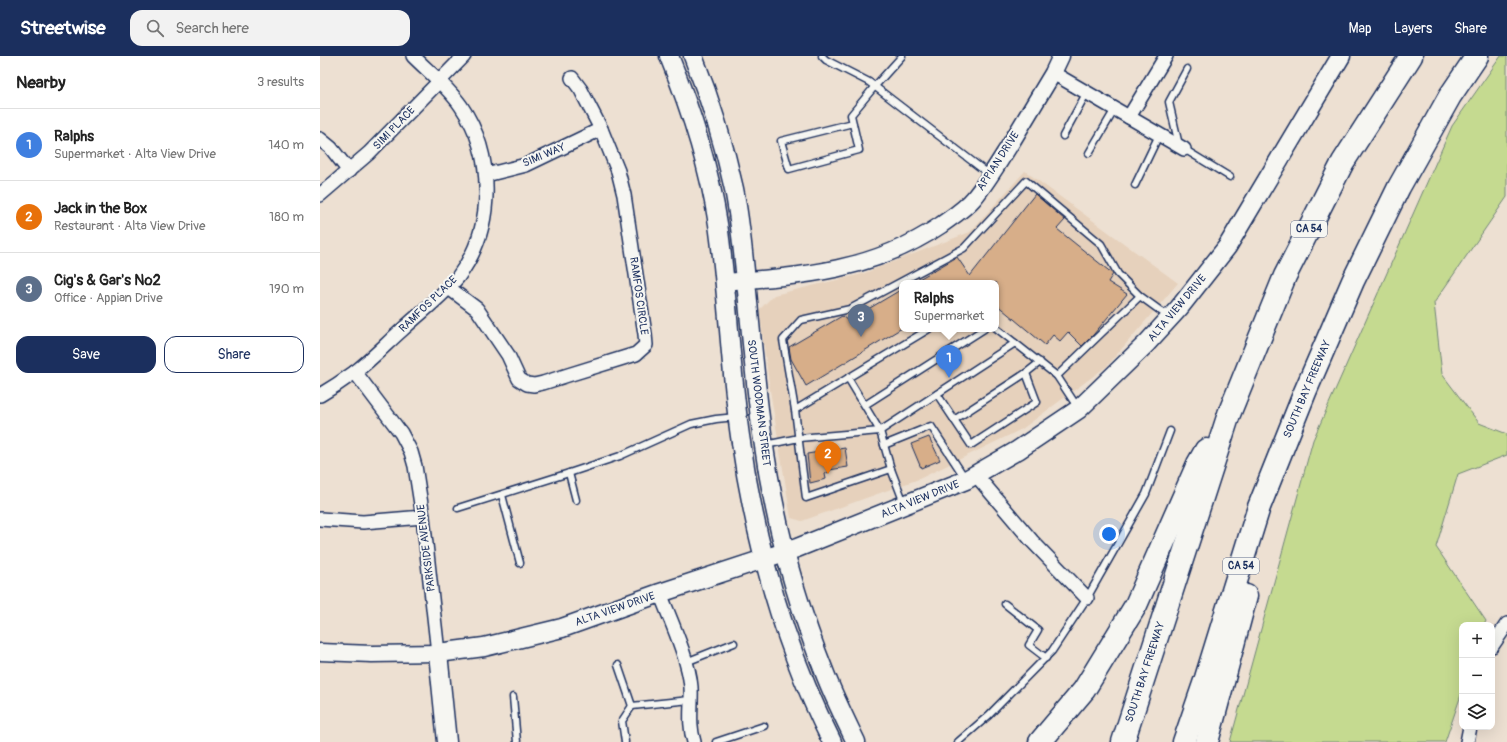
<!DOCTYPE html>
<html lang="en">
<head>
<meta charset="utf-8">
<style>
  :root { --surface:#fff; --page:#f2f2f2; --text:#222; --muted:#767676; --line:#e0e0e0; --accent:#1b2f5e }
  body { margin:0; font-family:Pangolin,sans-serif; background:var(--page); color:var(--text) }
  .controls { position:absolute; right:12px; bottom:12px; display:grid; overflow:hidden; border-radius:8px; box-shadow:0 4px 16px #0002 }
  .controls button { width:36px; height:36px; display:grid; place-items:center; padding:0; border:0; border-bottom:1px solid var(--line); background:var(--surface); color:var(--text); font:20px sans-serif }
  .you { position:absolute; left:789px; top:478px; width:14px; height:14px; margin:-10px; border:3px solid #fff; border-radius:50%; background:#1a73e8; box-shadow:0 0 0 6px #1a73e833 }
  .badge { display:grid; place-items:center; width:26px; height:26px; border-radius:50%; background:var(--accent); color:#fff; font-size:13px; font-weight:700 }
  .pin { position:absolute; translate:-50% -33px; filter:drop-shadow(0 1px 2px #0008) }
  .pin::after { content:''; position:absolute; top:21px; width:14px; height:12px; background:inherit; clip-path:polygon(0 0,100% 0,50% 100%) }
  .popup { position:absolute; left:579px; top:224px; width:100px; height:52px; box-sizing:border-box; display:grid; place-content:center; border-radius:8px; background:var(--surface); filter:drop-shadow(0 1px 3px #0005); font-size:13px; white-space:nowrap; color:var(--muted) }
  .popup b { font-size:15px; color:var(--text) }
  .popup::after { content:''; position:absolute; left:50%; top:100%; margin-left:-8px; border:8px solid transparent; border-top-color:var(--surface) }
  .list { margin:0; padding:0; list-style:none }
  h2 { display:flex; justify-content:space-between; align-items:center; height:52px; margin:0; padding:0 16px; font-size:17px }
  h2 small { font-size:13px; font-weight:400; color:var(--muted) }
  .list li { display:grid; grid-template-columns:26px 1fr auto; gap:12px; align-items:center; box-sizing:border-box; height:72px; padding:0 16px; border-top:1px solid var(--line) }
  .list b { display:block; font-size:15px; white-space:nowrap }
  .list p { margin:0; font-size:13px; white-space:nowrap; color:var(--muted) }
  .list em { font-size:13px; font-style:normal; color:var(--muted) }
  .actions { display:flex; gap:8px; padding:12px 16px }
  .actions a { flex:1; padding:9px 0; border:1px solid var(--accent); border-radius:12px; text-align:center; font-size:14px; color:var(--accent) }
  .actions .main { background:var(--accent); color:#fff }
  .icon { flex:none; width:22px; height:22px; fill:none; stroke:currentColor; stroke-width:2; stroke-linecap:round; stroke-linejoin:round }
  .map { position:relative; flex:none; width:1187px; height:686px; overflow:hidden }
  header { display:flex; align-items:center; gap:24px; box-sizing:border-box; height:56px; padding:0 20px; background:var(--accent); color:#fff }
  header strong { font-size:19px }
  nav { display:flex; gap:22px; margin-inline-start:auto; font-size:14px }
  .search { width:280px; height:36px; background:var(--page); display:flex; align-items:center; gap:10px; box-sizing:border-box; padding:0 14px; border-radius:12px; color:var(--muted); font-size:15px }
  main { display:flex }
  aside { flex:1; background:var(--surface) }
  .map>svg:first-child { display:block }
  .built { fill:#e6d1bc; fill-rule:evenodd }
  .green { fill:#c5da90; stroke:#708477 }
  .building { fill:#d7ae89; stroke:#1b2f5e }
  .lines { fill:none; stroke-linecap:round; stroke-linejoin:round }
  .service-casing { stroke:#1b2f5e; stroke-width:9 }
  .minor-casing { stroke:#1b2f5e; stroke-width:16 }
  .tertiary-casing { stroke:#1b2f5e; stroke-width:19 }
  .secondary-casing { stroke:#1b2f5e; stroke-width:21 }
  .motorway-casing { stroke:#1b2f5e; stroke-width:25 }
  .service { stroke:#f6f6f2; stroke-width:6 }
  .minor { stroke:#f6f6f2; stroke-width:13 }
  .tertiary { stroke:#f6f6f2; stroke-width:16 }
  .secondary { stroke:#f6f6f2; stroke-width:18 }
  .motorway { stroke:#f6f6f2; stroke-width:22 }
  .labels { text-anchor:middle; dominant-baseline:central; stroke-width:4; stroke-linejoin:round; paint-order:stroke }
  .shield { fill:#f6f6f2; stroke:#5d6b8a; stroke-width:1 }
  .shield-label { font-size:10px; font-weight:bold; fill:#1b2f5e }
  .street-label { font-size:11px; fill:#1b2f5e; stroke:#f6f6f2 }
</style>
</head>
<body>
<header>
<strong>Streetwise</strong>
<div class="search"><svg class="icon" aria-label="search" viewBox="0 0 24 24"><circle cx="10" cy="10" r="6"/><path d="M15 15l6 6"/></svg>Search here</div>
<nav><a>Map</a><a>Layers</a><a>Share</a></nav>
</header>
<main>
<aside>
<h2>Nearby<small>3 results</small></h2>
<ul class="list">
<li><span class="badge" style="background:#3f7fe0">1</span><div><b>Ralphs</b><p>Supermarket · Alta View Drive</p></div><em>140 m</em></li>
<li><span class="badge" style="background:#e8710a">2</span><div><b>Jack in the Box</b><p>Restaurant · Alta View Drive</p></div><em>180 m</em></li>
<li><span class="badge" style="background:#5c6f8a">3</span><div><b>Cig's &amp; Gar's No2</b><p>Office · Appian Drive</p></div><em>190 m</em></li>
</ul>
<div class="actions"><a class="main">Save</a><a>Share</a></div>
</aside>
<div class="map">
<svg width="1187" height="686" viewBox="0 0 1187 686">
  <rect width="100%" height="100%" fill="#ede0d2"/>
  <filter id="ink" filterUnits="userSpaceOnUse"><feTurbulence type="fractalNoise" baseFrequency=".025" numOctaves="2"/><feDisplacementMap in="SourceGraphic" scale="8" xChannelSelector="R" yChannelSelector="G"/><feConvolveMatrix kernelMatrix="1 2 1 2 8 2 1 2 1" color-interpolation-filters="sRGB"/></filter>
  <g filter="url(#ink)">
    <path class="built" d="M705,115L858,227L787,310L702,373L599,423L482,465L471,462L450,334L439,254L454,239L542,218L650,176ZM582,227H676V273H582Z"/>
    <path class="green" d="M1181,0H1187V141L1114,247L1122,318L1159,367L1187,378V399L1138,418L1116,491L1166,565L1164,569H1142V636L1125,686H910L993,384L1132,70Z"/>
    <g class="building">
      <path d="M715,138L745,164L737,173L793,218L788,226L807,238L774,278L762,290L748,276L740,285L733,279L725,289L676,248V227H592L637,201L650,220Z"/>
      <path d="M582,233V272L486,330L471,303L469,291L522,260L528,265Z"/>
      <path d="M609,381L620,404L601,412L591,388Z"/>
      <path d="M525,392L528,411L509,414V416L505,418L506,423L490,427L487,398Z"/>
    </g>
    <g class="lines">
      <defs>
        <g id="service">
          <path d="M502,0L506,4L549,26L670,119"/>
          <path d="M533,67L461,85L469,113L539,94L531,59L555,30L582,0"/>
          <path d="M743,80L767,36"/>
          <path d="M859,89L849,46L867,13"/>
          <path d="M864,93L910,121"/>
          <path d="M769,97L795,53"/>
          <path d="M815,129L839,79"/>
          <path d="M676,272L737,320"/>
          <path d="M528,322L560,375L695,287"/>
          <path d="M617,338L651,389L717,346L706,317L720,306"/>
          <path d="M545,349L664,273"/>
          <path d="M758,352L737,320L820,240L849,261"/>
          <path d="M475,354L463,284L481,264L530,253L644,192L706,125L781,188L798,218L820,240"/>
          <path d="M634,364L706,317"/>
          <path d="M445,389L479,382L560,375L571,413"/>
          <path d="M564,389L611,370L645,422"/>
          <path d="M249,417L256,444"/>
          <path d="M182,439L200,507"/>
          <path d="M584,447L571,413L486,442L475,354L609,273"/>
          <path d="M138,452L249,417L300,400L371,368L396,363L416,361"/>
          <path d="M685,548L718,574L709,589L726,602"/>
          <path d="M366,606L414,587"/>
          <path d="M298,609L312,650L370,644"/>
          <path d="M193,641L197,686"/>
          <path d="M305,686L302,665L312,650"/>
          <path d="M396,686L444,670"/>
          <path d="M638,686L669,659L732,595L767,542L826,438L850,375"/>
        </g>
        <g id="minor">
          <path d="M733,17L864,93"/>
          <path d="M809,61L846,0"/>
          <path d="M0,83L11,92L29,115"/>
          <path d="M166,119L206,109L281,73"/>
          <path d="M0,139L49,97L144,0"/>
          <path d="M129,232L157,253L188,299L199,323L207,328L214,329L223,327L248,319L316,298L326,289L325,278L304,139L298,115L281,73L265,42L261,34L252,22"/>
          <path d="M35,316L81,377L91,396L95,410L103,461L118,597"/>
          <path d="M0,339C12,332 24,324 35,316C52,303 67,287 83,273C101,256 122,241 138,221C175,172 175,100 141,50C128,31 109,16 93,0"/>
          <path d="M656,419L712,485L767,542"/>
          <path d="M0,463L43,466L103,461"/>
          <path d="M340,537C350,563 369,604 371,631C372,650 368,667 374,686"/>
          <path d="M1172,590L1187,568"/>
          <path d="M1147,686L1150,671"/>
        </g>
        <g id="tertiary">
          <path d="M404,226C484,220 553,215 621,169C632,161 645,153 654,142C668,125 679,106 691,87C705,64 719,40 733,17L741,0"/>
          <path d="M0,596L52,598L118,597"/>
        </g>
        <g id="secondary">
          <path d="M349,0C371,54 389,110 398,168C408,238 410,310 420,380C435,486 464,591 512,686"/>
          <path d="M373,0C390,43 404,87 414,133C420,163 423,194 426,225C431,275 435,326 442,377C453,458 473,538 504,615C513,639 525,663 536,686"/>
          <path d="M127,686L118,597L164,591L242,572L340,537L477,492L646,424L698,394L759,353L827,287L859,252L907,191L1021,0"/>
        </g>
        <g id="motorway">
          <path d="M720,686L764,634L816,549L878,408L886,394"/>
          <path d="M803,686L909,358L965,220L1023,106L1091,0"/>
          <path d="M864,686L886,622L939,451L985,336L1033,225L1079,131L1130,40L1157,0"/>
          <path d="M887,686L926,540"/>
        </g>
      </defs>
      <use href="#service" class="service-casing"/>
      <use href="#minor" class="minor-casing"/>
      <use href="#tertiary" class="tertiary-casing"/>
      <use href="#secondary" class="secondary-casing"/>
      <use href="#motorway" class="motorway-casing"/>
      <use href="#service" class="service"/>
      <use href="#minor" class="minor"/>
      <use href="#tertiary" class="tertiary"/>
      <use href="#secondary" class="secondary"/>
      <use href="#motorway" class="motorway"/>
    </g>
  </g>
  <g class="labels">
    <g class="shield">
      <rect x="971" y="165" width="36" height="16" rx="3"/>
      <rect x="903" y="502" width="36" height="16" rx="3"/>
    </g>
    <g class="shield-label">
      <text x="989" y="173">CA 54</text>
      <text x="921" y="510">CA 54</text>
    </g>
    <g class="street-label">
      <text transform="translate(74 72) rotate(-46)">SIMI PLACE</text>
      <text transform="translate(224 99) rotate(-23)">SIMI WAY</text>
      <text transform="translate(678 105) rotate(-57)">APPIAN DRIVE</text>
      <text transform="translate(319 240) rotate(82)">RAMFOS CIRCLE</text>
      <text transform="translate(108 248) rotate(-44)">RAMFOS PLACE</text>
      <text transform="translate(857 252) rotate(-50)">ALTA VIEW DRIVE</text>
      <text transform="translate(987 333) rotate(-67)">SOUTH BAY FREEWAY</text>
      <text transform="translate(439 347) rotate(83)">SOUTH WOODMAN STREET</text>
      <text transform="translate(600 443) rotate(-22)">ALTA VIEW DRIVE</text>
      <text transform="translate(106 492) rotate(-97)">PARKSIDE AVENUE</text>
      <text transform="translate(295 553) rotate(-19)">ALTA VIEW DRIVE</text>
      <text transform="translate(825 616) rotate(-72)">SOUTH BAY FREEWAY</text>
    </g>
  </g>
</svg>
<div class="controls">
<button>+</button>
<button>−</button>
<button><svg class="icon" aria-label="layers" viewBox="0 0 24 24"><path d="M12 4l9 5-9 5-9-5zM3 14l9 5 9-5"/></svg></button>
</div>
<div class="you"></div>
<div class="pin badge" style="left:629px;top:322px;background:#3f7fe0">1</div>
<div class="popup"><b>Ralphs</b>Supermarket</div>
<div class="pin badge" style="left:508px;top:418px;background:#e8710a">2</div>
<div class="pin badge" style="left:541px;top:281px;background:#5c6f8a">3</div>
</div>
</main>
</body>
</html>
